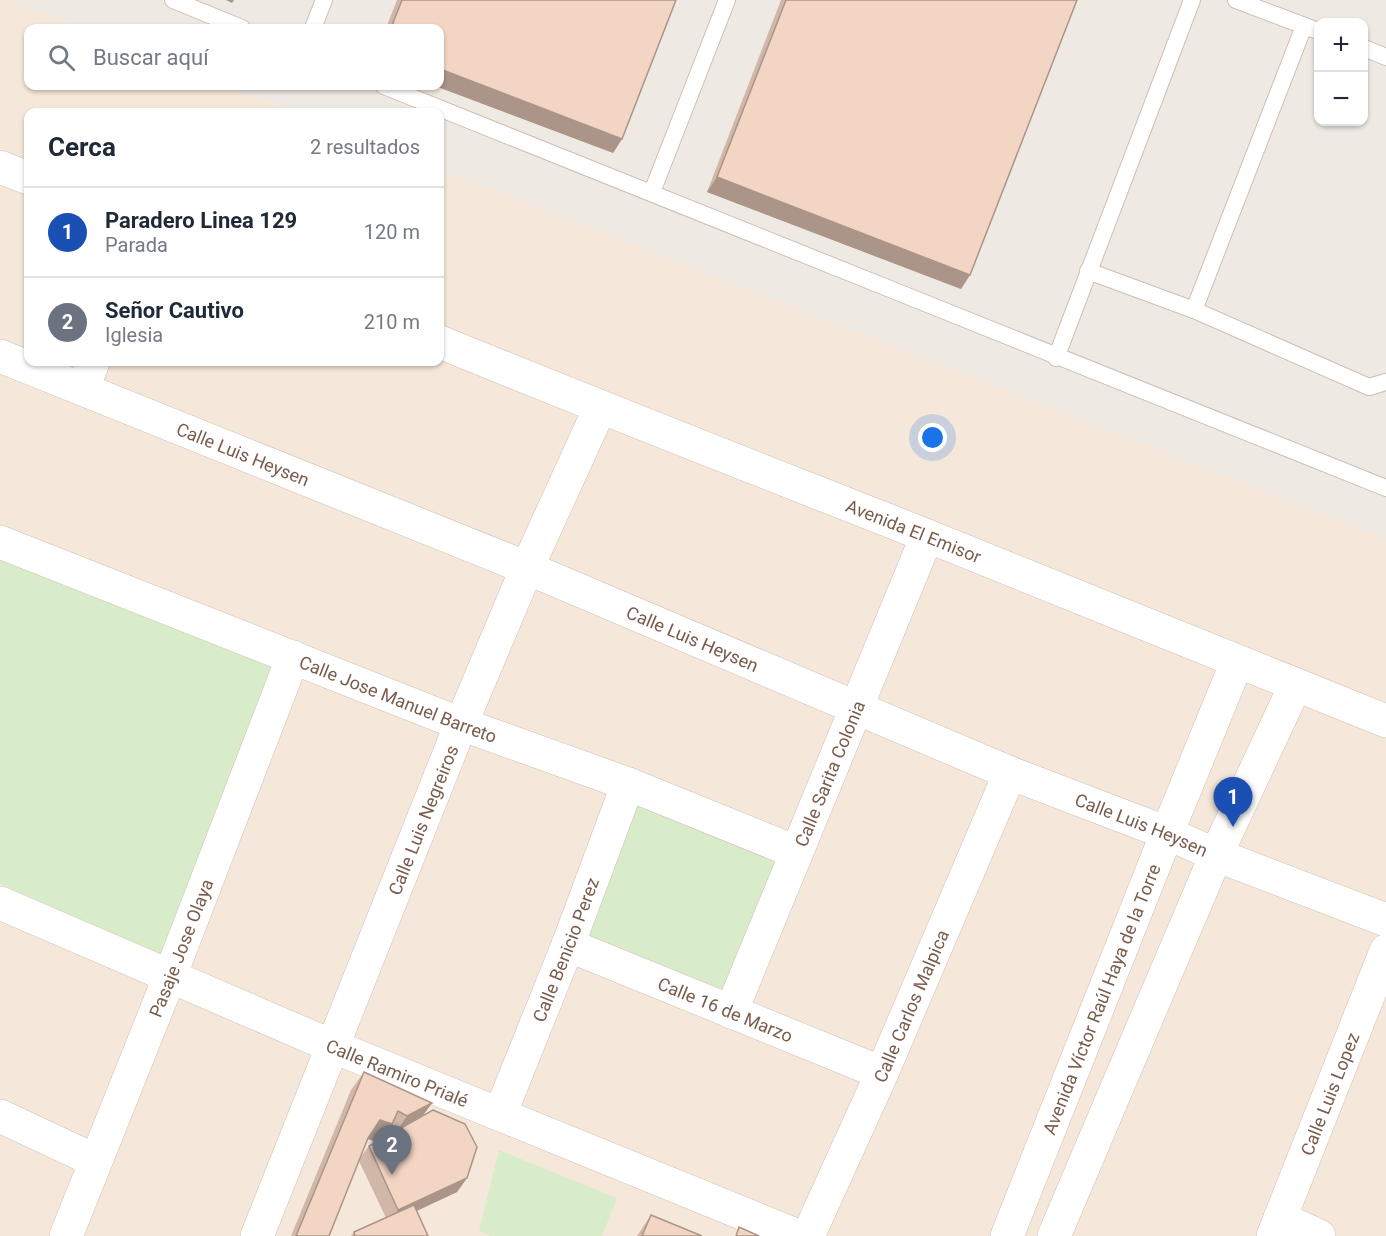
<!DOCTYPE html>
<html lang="es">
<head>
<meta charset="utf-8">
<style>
  :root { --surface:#fff; --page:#f2f2f3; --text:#1f2937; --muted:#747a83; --line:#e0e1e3; --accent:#7c3aed }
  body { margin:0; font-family:Roboto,sans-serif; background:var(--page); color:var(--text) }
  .controls { position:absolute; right:18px; top:18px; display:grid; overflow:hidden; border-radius:12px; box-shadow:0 2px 4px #0004 }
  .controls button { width:54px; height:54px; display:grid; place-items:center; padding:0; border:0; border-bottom:2px solid var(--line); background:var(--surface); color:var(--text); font:30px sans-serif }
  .you { position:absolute; left:933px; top:438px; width:21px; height:21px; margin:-15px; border:4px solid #fff; border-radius:50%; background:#1a73e8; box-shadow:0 0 0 9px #1a73e833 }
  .badge { display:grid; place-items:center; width:39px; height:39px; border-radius:50%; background:var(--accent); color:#fff; font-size:20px; font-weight:700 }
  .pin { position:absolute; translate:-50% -50px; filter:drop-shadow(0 2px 3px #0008) }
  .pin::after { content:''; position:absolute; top:32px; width:21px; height:18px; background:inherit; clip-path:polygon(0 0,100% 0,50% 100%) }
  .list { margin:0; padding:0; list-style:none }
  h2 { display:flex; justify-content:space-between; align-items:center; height:78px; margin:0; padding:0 24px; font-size:26px }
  h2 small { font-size:20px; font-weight:400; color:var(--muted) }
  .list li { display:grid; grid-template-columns:39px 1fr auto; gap:18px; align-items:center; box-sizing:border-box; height:90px; padding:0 24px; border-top:2px solid var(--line) }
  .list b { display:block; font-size:22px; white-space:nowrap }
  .list p { margin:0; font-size:20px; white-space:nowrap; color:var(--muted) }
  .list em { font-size:20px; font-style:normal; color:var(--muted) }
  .icon { flex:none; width:33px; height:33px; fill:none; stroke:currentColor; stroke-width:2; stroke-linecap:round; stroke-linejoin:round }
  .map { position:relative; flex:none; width:1386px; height:1236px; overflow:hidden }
  .search { position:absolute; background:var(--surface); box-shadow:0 2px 4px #0004; left:24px; top:24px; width:420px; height:66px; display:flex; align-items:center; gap:15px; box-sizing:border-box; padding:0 21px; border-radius:12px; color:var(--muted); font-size:22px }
  .panel { position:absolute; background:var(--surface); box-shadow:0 2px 4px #0004; left:24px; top:108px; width:420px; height:258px; border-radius:12px }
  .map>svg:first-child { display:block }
  .residential { fill:#f5e8da }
  .industrial { fill:#efe9e4; fill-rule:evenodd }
  .green { fill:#d8ecc9 }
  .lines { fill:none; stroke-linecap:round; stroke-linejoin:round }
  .service-casing { stroke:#d1beb0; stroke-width:18 }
  .minor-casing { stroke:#d1beb0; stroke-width:34 }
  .service { stroke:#fff; stroke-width:16 }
  .minor { stroke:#fff; stroke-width:33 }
  .wall { fill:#d1b7a8; fill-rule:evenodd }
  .shaded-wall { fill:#aa9588 }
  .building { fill:#f3d5c3; stroke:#aa9588; stroke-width:1.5 }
  .labels { text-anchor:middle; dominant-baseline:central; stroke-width:4.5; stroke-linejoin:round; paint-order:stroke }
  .street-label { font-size:18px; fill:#7a5c4d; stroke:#fffaf3 }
</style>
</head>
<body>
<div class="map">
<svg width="1386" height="1236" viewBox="0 0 1386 1236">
  <rect width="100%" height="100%" fill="#fdf6ec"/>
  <path class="residential" d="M0,0H8L81,28H28V86H227L296,112H28V362H440V169L1386,539V1236H0Z"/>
  <path class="industrial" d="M8,0H1386V539L440,169V112H296L227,86H440V28H81ZM1318,22H1364V122H1318Z"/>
  <g class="green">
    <path d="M0,545L287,659L167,960L0,884Z"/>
    <path d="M634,792L779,852L725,990L580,934Z"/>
    <path d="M499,1150L617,1198L602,1236H490L479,1231Z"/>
  </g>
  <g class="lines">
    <defs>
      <g id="service">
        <path d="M173,0L242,28"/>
        <path d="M1236,0L1318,31"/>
        <path d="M1304,26L1194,310L1369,387L1386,382"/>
        <path d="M313,28L324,0"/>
        <path d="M1364,48L1386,57"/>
        <path d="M384,86C719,218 1051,356 1386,488"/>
        <path d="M652,192L727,0"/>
        <path d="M1088,271L1194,310"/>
        <path d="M1056,358L1192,0"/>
      </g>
      <g id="minor">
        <path d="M0,167L28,178"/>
        <path id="s1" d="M440,342C601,408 763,471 925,535C1079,596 1232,660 1386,721"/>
        <path id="s2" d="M0,356L527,568L1010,773L1167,833L1216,855L1386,920"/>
        <path d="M83,389L93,362"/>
        <path id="s3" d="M0,542L461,724L628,784L796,852"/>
        <path id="s4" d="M0,903L332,1046L798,1236"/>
        <path id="s5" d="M568,945L882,1073"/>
        <path id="s6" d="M731,1012L927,536"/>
        <path id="s7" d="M500,1114L568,945L628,784"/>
        <path d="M0,1116L96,1161"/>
        <path d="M1280,1218L1319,1236"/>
        <path id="s8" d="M66,1236L170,976L293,657"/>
        <path id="s9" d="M257,1236L461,724L527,568L600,408"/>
        <path id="s10" d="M808,1236L882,1073L1010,773"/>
        <path id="s11" d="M1007,1236L1167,833L1237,662"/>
        <path d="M1054,1236L1216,855L1295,686"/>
        <path id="s12" d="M1273,1236L1386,951"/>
      </g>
    </defs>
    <use href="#service" class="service-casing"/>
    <use href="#minor" class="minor-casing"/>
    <use href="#service" class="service"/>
    <use href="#minor" class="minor"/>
  </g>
  <g class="wall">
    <path d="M397,0H676L622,139L613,153L440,28H386Z"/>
    <path d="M781,0H1077L970,275L961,289L707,192Z"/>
    <path d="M364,1072L432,1103L422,1116L467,1178L457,1192L417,1211L428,1236H351L354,1232L386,1218L359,1161L329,1236H291L351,1090ZM387,1131L392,1133L381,1139ZM368,1139L377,1142L369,1146L360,1158Z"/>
    <path d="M651,1215L702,1236H637Z"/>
  </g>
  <g class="shaded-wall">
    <path d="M226,0H234L232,3Z"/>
    <path d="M440,69L622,139L613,153L435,86H440Z"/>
    <path d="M717,177L970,275L961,289L707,192Z"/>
    <path d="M432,1103L419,1121L395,1134L407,1116Z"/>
    <path d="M380,1120L392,1124L379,1142L367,1139Z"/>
    <path d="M467,1178L457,1192L388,1224L398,1210Z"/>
  </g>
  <g class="building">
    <path d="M402,0H676L622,139L440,69V28H391Z"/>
    <path d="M786,0H1077L970,275L717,177Z"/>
    <path d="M364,1072L432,1103L407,1116L398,1111L392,1124L380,1120L368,1138L329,1236H296Z"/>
    <path d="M433,1110L465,1124L477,1147L467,1178L398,1210L369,1146Z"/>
    <path d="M414,1205L428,1236H355L354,1232Z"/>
    <path d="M651,1215L702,1236H642Z"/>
    <path d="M739,1227L759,1236H736Z"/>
  </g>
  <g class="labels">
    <g class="street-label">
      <text stroke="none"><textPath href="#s2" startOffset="262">Calle Luis Heysen</textPath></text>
      <text stroke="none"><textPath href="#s1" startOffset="510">Avenida El Emisor</textPath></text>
      <text stroke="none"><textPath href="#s2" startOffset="748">Calle Luis Heysen</textPath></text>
      <text stroke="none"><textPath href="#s3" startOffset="428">Calle Jose Manuel Barreto</textPath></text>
      <text stroke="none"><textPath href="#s6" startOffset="258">Calle Sarita Colonia</textPath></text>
      <text stroke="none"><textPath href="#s9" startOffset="448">Calle Luis Negreiros</textPath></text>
      <text stroke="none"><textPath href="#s2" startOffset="1234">Calle Luis Heysen</textPath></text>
      <text stroke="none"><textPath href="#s8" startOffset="310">Pasaje Jose Olaya</textPath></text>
      <text stroke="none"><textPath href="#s7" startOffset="177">Calle Benicio Perez</textPath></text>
      <text stroke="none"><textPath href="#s11" startOffset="255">Avenida Víctor Raúl Haya de la Torre</textPath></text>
      <text stroke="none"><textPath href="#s10" startOffset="252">Calle Carlos Malpica</textPath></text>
      <text stroke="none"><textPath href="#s5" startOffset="170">Calle 16 de Marzo</textPath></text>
      <text stroke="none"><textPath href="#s4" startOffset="432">Calle Ramiro Prialé</textPath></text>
      <text stroke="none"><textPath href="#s12" startOffset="153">Calle Luis Lopez</textPath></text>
    </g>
  </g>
</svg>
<div class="controls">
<button>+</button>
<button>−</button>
</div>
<div class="you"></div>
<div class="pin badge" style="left:1233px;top:827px;background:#1a4fb4">1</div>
<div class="pin badge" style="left:392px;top:1175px;background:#6b7280">2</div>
<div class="search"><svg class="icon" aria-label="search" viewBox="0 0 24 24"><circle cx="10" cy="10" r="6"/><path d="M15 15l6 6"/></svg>Buscar aquí</div>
<section class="panel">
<h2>Cerca<small>2 resultados</small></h2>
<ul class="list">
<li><span class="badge" style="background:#1a4fb4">1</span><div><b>Paradero Linea 129</b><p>Parada</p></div><em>120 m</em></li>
<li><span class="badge" style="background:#6b7280">2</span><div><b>Señor Cautivo</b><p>Iglesia</p></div><em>210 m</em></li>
</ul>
</section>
</div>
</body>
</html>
